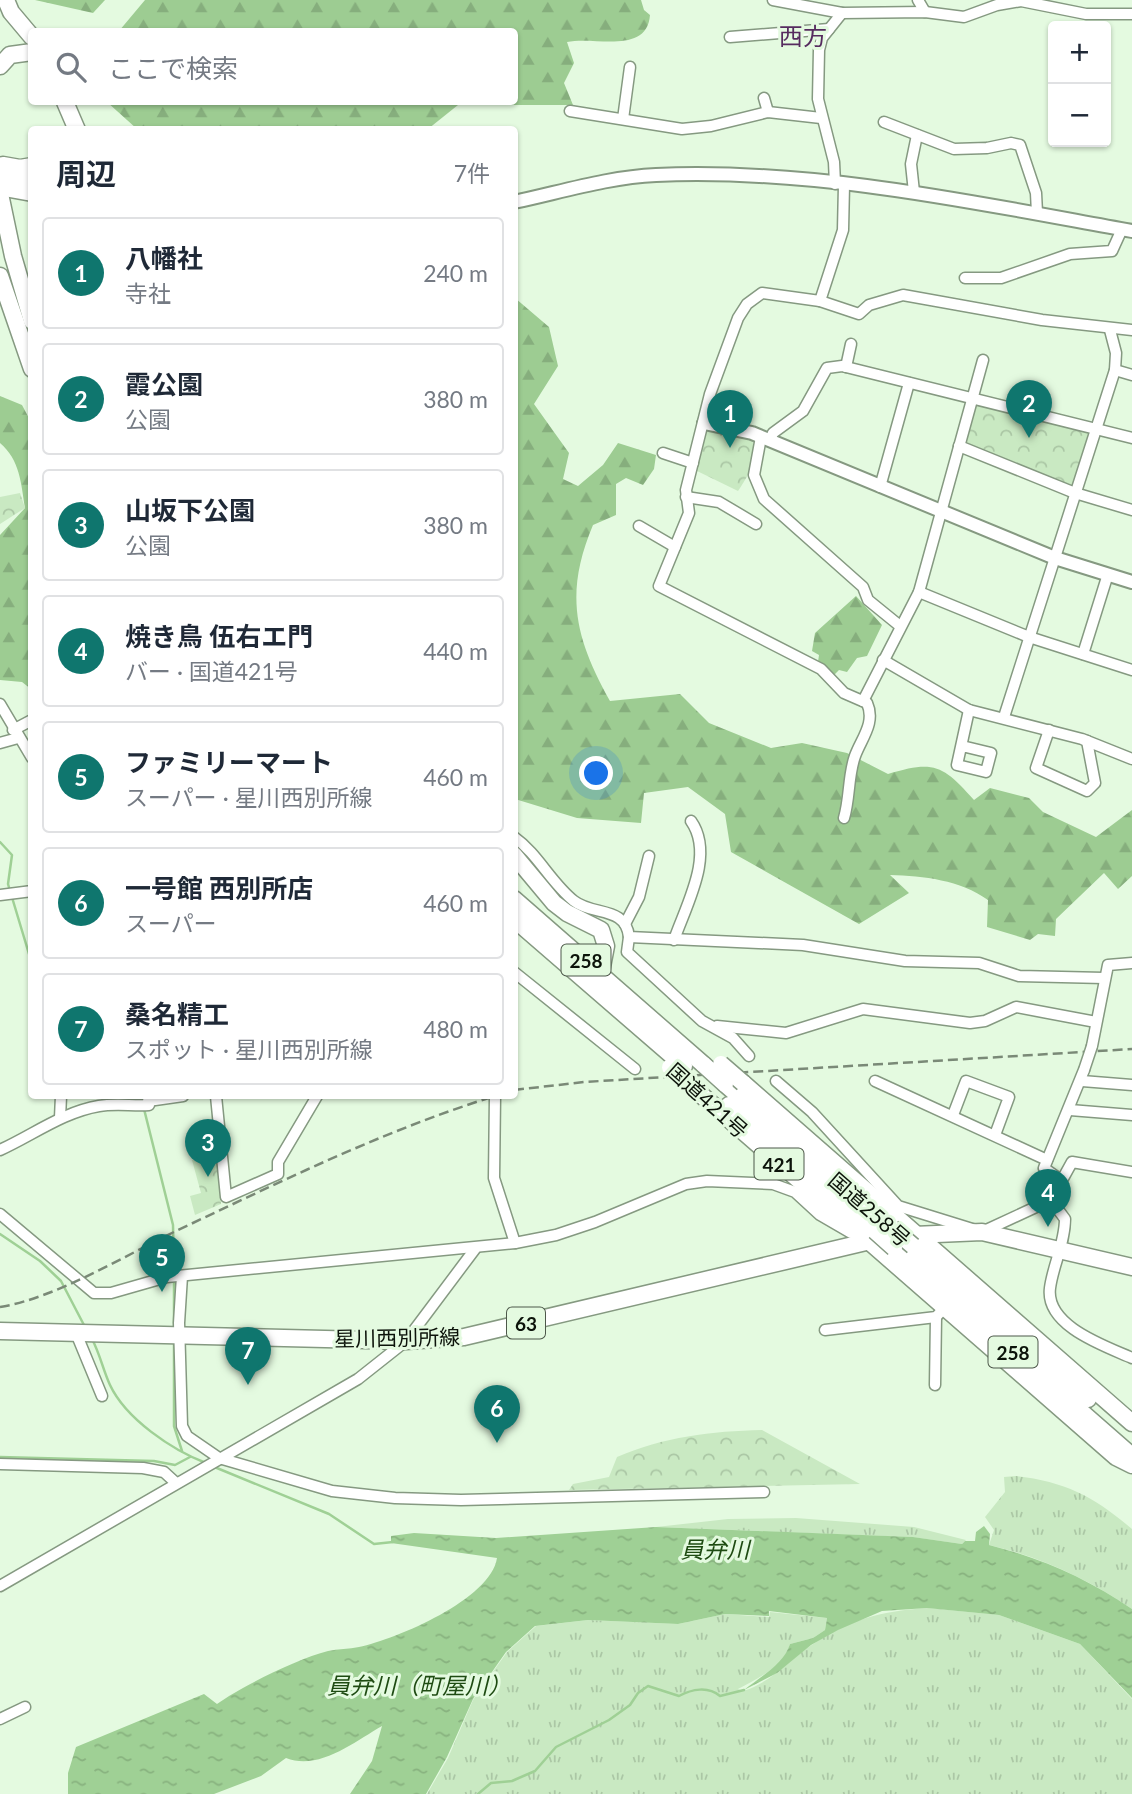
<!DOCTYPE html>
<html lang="ja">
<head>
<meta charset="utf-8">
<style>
  :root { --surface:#fff; --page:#f6f6f7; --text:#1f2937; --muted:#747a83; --line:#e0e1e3; --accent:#0f766e }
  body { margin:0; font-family:Lato,"Noto Sans JP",sans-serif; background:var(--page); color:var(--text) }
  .controls { position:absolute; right:21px; top:21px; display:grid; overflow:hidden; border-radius:7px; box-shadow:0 2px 5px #0004 }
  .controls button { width:63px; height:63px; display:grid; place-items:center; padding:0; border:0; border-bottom:2px solid var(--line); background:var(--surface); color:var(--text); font:35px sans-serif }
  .you { position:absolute; left:597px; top:774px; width:24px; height:24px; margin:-18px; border:5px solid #fff; border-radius:50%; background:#1a73e8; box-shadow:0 0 0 10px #1a73e833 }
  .badge { display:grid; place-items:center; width:46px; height:46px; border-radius:50%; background:var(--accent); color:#fff; font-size:23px; font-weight:700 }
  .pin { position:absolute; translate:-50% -58px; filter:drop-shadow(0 2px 4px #0008) }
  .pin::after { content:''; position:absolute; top:37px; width:24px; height:21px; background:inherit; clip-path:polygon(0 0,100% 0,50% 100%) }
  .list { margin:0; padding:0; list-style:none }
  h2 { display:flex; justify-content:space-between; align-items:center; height:91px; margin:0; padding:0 28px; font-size:30px }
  h2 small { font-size:23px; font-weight:400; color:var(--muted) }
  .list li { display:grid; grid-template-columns:46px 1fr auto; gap:21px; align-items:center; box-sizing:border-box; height:112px; margin:0 14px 14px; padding:0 14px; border:2px solid var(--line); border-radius:7px }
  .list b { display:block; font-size:26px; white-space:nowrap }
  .list p { margin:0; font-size:23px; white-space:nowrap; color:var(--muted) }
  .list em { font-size:23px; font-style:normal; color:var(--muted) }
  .icon { flex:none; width:38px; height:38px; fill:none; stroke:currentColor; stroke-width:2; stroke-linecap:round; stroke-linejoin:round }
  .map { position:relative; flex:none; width:1132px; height:1794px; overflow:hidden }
  .search { position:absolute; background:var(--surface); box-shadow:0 2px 5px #0004; left:28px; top:28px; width:490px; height:77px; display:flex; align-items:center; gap:18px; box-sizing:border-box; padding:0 24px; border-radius:7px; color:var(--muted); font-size:26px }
  .panel { position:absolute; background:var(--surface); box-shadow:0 2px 5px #0004; left:28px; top:126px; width:490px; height:973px; border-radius:7px }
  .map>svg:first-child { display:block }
  .grass { fill:url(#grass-tufts) }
  .forest { fill:url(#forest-firs) }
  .park { fill:url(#park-crowns) }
  .water { fill:url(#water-ripples) }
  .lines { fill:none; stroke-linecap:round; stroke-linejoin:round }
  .stream { stroke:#9fd095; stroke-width:2.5 }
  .minor-casing { stroke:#859981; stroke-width:13 }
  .tertiary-casing { stroke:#859981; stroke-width:16 }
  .primary-casing { stroke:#859981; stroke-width:19 }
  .trunk-casing { stroke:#859981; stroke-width:19 }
  .minor { stroke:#fff; stroke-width:10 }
  .tertiary { stroke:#fff; stroke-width:12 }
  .primary { stroke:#fff; stroke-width:16 }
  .trunk { stroke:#fff; stroke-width:16 }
  .rail { stroke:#7a8977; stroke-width:2.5; stroke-dasharray:10 5; stroke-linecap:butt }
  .minor-bridge-casing { stroke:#859981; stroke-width:13; stroke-linecap:butt }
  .trunk-bridge-casing { stroke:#859981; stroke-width:19; stroke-linecap:butt }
  .minor-bridge { stroke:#fff; stroke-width:10 }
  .trunk-bridge { stroke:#fff; stroke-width:16 }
  .labels { text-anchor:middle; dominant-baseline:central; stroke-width:6; stroke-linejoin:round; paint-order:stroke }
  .shield { fill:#e4fae0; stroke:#4d584a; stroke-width:2 }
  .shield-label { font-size:19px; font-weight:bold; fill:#0c130a }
  .street-label { font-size:21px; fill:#0c130a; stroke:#e4fae0 }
  .water-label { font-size:23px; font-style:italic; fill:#1e4b12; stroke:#e4fae0 }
  .quarter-label { font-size:24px; fill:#562b5f; stroke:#e4fae0 }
</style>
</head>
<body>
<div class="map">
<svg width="1132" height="1794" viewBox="0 0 1132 1794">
  <defs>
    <pattern id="grass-tufts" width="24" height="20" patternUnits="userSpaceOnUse" patternTransform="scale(1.75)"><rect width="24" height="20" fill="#c9e9c2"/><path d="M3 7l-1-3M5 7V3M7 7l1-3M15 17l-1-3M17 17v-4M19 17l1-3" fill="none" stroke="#abc7a5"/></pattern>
    <pattern id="forest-firs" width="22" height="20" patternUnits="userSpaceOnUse" patternTransform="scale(1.75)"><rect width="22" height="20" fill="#9dcc92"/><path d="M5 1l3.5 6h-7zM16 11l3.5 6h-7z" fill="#86ae7d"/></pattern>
    <pattern id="park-crowns" width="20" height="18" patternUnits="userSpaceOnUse" patternTransform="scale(1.75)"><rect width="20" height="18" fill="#c9e9c2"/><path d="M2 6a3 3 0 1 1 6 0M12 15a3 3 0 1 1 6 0" fill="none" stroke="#abc7a5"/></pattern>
    <pattern id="water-ripples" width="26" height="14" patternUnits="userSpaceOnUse" patternTransform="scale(1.75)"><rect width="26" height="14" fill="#9fd095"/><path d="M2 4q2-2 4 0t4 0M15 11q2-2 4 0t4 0" fill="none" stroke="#88b27f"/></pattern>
  </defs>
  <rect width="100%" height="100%" fill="#e4fae0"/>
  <g class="grass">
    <path d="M1016,1476C1067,1482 1094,1497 1132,1529V1609C1088,1579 1041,1557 989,1545L994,1530L985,1517L1005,1492L1004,1477Z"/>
    <path d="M796,1518L914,1527L966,1540L962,1544L912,1537L656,1527L728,1519Z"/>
    <path d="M928,1608L999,1615L1080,1644L1132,1699V1794H427L448,1758L473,1700L507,1652L536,1626L588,1620L678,1624L725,1614L769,1617L770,1612L827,1618L825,1630L813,1638L790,1644C785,1666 757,1679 738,1689L743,1691C770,1683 787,1662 810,1646C851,1619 880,1611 928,1608Z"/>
  </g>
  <g class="forest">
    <path d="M35,0H105L93,13Z"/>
    <path d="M145,0H641L644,10L650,15C647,55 595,36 567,42L574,63L564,83L573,105H458L428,129H137L107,102H514V32L119,31Z"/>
    <path d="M515,298L549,327L558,366L534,404L569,453L563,479L578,486L603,465L618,443L656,455L654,469L643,485L626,478L616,484V515L593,525C564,594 575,638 610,701L680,694L709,723L771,748L802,743L847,753L888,774C934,760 943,765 974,800L990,788L1029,798L1043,812L1096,837L1132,810V876L1118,889L1104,873L1056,919L1055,936L1038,934L1030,940L987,927L988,900C960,880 924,876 890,875L909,893L859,924L731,852L725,814L688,787L644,793L641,823L577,818L515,799Z"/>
    <path d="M0,396L22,405L31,422V689L22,682L0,680V535L25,508C21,483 20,460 0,443Z"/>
    <path d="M856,596L882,625L867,656L857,658L847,672L839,670L834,675L818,662L819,655L812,651L815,633Z"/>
  </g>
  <g class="park">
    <path d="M978,401L1093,431L1076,489L965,445Z"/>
    <path d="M708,429L752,440C759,458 748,476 738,491L695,470L705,432Z"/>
    <path d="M20,493L25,508L0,524V497Z"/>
    <path d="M219,1146L221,1204L195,1215L190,1196L201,1193L192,1160L209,1156L208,1150Z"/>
    <path d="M762,1430L860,1484L569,1490L573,1484L609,1477L617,1457C663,1437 712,1431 762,1430Z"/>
  </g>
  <path class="water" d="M984,1526L990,1534L989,1545C1041,1558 1088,1579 1132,1609V1698L1080,1644L999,1615L927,1608L882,1611L838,1630L811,1645L777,1673L744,1690C760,1677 784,1664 790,1644L813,1638L825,1630L827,1618L769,1611V1616L725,1614L678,1624L588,1620L535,1626L506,1652L473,1699L447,1757L426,1794H350L372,1761L382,1726C354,1742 319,1771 286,1758L261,1776L214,1794H68V1773L76,1747L204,1694L217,1704C242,1686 297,1659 328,1651C338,1649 349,1649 359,1647C397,1639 491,1599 497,1558L391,1543V1536L414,1533L496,1538L656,1527L913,1537L962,1544L965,1541H975L976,1532Z"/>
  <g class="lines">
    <g class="stream">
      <path d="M0,842L12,855L8,884L32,964"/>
      <path d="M144,1109L173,1225L174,1274"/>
      <path d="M0,1234L40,1261L61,1281L85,1327"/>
      <path d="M174,1281V1323"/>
      <path d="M92,1339C100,1354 103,1370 110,1385C126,1419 172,1450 206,1463"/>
      <path d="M174,1340V1426L182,1451"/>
      <path d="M0,1457L154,1461L175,1465L190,1457"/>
      <path d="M212,1466L329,1514L374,1544L393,1542"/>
      <path d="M478,1794L491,1783L512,1781L535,1771L556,1747L609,1720L630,1705L638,1693L648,1686L679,1696C692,1689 708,1686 720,1696L744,1690"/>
    </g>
    <defs>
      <g id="minor">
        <path d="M773,0L842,13L925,12L964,17L997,5L1021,1L1086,14H1132"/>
        <path d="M918,0L925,12"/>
        <path d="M730,37L829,29"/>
        <path d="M764,98L768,112"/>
        <path d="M570,111L682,129L711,126L768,112L821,118"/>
        <path d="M623,119L630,67"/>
        <path d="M884,122L954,149L987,148L1011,143L1020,145L1036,193L1037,213"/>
        <path d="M835,184L834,162L818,99L819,50L822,38L842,13"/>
        <path d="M844,185L843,230L820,301L762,293L747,304L738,318L710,394L686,490L689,513L659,586L821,669L844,693L867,703C876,723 861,739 855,756C848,775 850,798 844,818"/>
        <path d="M914,192L911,164L917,135"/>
        <path d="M965,278H1001L1070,254L1112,251L1122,229"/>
        <path d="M820,301L859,314L869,305L903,295L1042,320L1132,330"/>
        <path d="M846,367L851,344"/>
        <path d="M1115,370L1132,375"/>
        <path d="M761,437L754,475L764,499L863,587L868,600L900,626"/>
        <path d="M770,440L773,433L803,411L827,368L842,366L1132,438"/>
        <path d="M959,446L1075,493L1132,510"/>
        <path d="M663,453L693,463"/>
        <path d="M880,487L909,383"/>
        <path d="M686,497L719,502L756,524"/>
        <path d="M639,526L675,547"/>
        <path d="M919,592L1029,637L1132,670"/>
        <path d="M1083,654L1108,574"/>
        <path d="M883,660L969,710L1082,739L1132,759"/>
        <path d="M863,701L919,592L983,360"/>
        <path d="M0,704L32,758"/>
        <path d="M1004,717L1115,370L1116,353L1110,330"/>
        <path d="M13,730L32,720"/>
        <path d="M1049,730L1036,768L1087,791L1095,783L1087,741"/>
        <path d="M0,743L18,738"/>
        <path d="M962,746L991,753L986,772L957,765L969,710"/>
        <path d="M514,837C538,854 551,883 574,901C593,916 626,906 629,937L803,945L905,961L979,963L1019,976L1104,978"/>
        <path d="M0,895L32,891"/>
        <path d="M625,924L639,897L649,856"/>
        <path d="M629,937L627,952L702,1021L733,1038L749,1056"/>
        <path d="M674,940C686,905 715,855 691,821"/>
        <path d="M514,972L635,1069"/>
        <path d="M717,1026L786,1033L863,1009L970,1023L985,1021L1016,1007L1096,1022"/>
        <path d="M1092,1046L1108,965L1132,963"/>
        <path d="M776,1081L812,1112L898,1206L982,1232L1051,1200L1072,1162L1132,1172"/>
        <path d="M875,1081L1047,1160"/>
        <path d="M1082,1081L1132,1085"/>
        <path d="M216,1096L226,1197L278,1174V1162L317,1096"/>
        <path d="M495,1096L494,1178L515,1243"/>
        <path d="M148,1101L183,1096"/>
        <path d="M1070,1110L1132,1115"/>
        <path d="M953,1115L966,1081L1009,1097L995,1135"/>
        <path d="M60,1118L61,1096"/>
        <path d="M0,1150C33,1135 63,1112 99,1106C115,1103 132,1106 149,1105"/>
        <path d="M1061,1180L1044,1168L1084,1070"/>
        <path d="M1051,1200L1065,1219C1065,1243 1053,1265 1050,1288C1045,1326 1105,1346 1132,1358"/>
        <path d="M0,1214L94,1293H111L167,1277L515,1243L556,1235L595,1222L686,1184L707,1181L773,1184L795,1192L820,1215L851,1233"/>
        <path d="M182,1276L179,1323L182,1426L187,1436L219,1458L332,1491L395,1498L461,1500L764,1492"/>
        <path d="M825,1330L936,1317L945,1307"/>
        <path d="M76,1333L102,1396"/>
        <path d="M935,1385L936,1317"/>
        <path d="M0,1464L143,1468L164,1472L176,1483"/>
        <path d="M0,1586L358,1379L406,1341L475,1249"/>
        <path d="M0,1719L25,1707"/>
      </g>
      <g id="tertiary">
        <path d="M514,202C561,192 609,177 656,175C815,168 977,203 1132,231"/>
        <path d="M704,423L752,433L1055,558L1132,582"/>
      </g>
      <path id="primary" d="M0,1331L406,1341L464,1337L866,1242"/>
      <g id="trunk">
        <path d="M6,0L11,12L32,37"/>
        <path d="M0,66L10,55L32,52"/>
        <path d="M65,102L77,130"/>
        <path d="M3,165L20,168L32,166"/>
        <path d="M0,174L32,180"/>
        <path d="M0,187L32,193"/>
        <path d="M0,194L13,256L32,321"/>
        <path d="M0,276L32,369"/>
        <path d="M514,855L554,903L567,913L601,930L606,946L601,972"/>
        <path d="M514,899L704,1065"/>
        <path d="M514,919L684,1066"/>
        <path d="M743,1083L1132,1423"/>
        <path d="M725,1084L892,1228"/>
        <path d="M691,1086L1116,1457L1132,1465"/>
        <path d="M729,1105L875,1231"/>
        <path d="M914,1235L982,1232L1132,1267"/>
        <path d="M913,1246L1088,1399"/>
        <path d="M894,1248L1132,1456"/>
      </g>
    </defs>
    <use href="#minor" class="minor-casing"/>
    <use href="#tertiary" class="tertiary-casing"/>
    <use href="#primary" class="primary-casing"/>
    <use href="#trunk" class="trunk-casing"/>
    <use href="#minor" class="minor"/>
    <use href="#tertiary" class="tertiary"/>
    <use href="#primary" class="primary"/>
    <use href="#trunk" class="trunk"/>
    <g class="rail">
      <path d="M514,1090L584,1082L1132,1049"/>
      <path d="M0,1307C56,1298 124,1256 176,1231C280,1182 385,1130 495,1096"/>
    </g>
    <defs>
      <path id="minor-bridge" d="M1084,1070L1092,1046"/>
      <g id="trunk-bridge">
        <path d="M721,1064L743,1083"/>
        <path d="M704,1065L725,1084"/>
        <path d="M670,1067L691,1086"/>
        <path d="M892,1228L913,1246"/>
        <path d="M875,1231L894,1248"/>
      </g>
    </defs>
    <use href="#minor-bridge" class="minor-bridge-casing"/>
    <use href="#trunk-bridge" class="trunk-bridge-casing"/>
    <use href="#minor-bridge" class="minor-bridge"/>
    <use href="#trunk-bridge" class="trunk-bridge"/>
  </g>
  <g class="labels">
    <g class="shield">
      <rect x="561.5" y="944.5" width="49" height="31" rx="5"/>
      <rect x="754.5" y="1148.5" width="49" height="31" rx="5"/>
      <rect x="507" y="1307.5" width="38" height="31" rx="5"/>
      <rect x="988.5" y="1336.5" width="49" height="31" rx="5"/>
    </g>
    <g class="shield-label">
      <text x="586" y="960">258</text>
      <text x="779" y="1164">421</text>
      <text x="526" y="1323">63</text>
      <text x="1013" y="1352">258</text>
    </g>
    <g class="street-label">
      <text transform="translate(708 1100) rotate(42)">国道421号</text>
      <text transform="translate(870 1209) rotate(41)">国道258号</text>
      <text transform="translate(397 1337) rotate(-1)">星川西別所線</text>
    </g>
    <g class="water-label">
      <text x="715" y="1549">員弁川</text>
      <text x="419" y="1685">員弁川（町屋川）</text>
    </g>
    <g class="quarter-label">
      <text x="803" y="35">西方</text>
    </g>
  </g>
</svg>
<div class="controls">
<button>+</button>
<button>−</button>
</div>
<div class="you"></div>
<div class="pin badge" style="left:730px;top:448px">1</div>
<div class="pin badge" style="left:1029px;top:438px">2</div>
<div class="pin badge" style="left:208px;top:1177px">3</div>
<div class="pin badge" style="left:1048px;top:1227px">4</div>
<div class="pin badge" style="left:162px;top:1292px">5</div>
<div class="pin badge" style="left:497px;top:1443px">6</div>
<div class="pin badge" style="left:248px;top:1385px">7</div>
<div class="search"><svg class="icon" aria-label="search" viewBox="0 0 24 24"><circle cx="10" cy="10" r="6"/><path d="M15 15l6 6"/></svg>ここで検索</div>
<section class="panel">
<h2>周辺<small>7件</small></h2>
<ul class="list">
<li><span class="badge">1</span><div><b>八幡社</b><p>寺社</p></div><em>240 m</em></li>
<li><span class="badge">2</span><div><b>霞公園</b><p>公園</p></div><em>380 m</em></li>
<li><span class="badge">3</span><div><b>山坂下公園</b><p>公園</p></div><em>380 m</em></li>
<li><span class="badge">4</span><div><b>焼き鳥 伍右エ門</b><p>バー · 国道421号</p></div><em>440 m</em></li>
<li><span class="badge">5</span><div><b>ファミリーマート</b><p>スーパー · 星川西別所線</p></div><em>460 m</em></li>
<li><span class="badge">6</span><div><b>一号館 西別所店</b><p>スーパー</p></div><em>460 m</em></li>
<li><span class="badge">7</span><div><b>桑名精工</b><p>スポット · 星川西別所線</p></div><em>480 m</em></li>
</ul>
</section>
</div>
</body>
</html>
